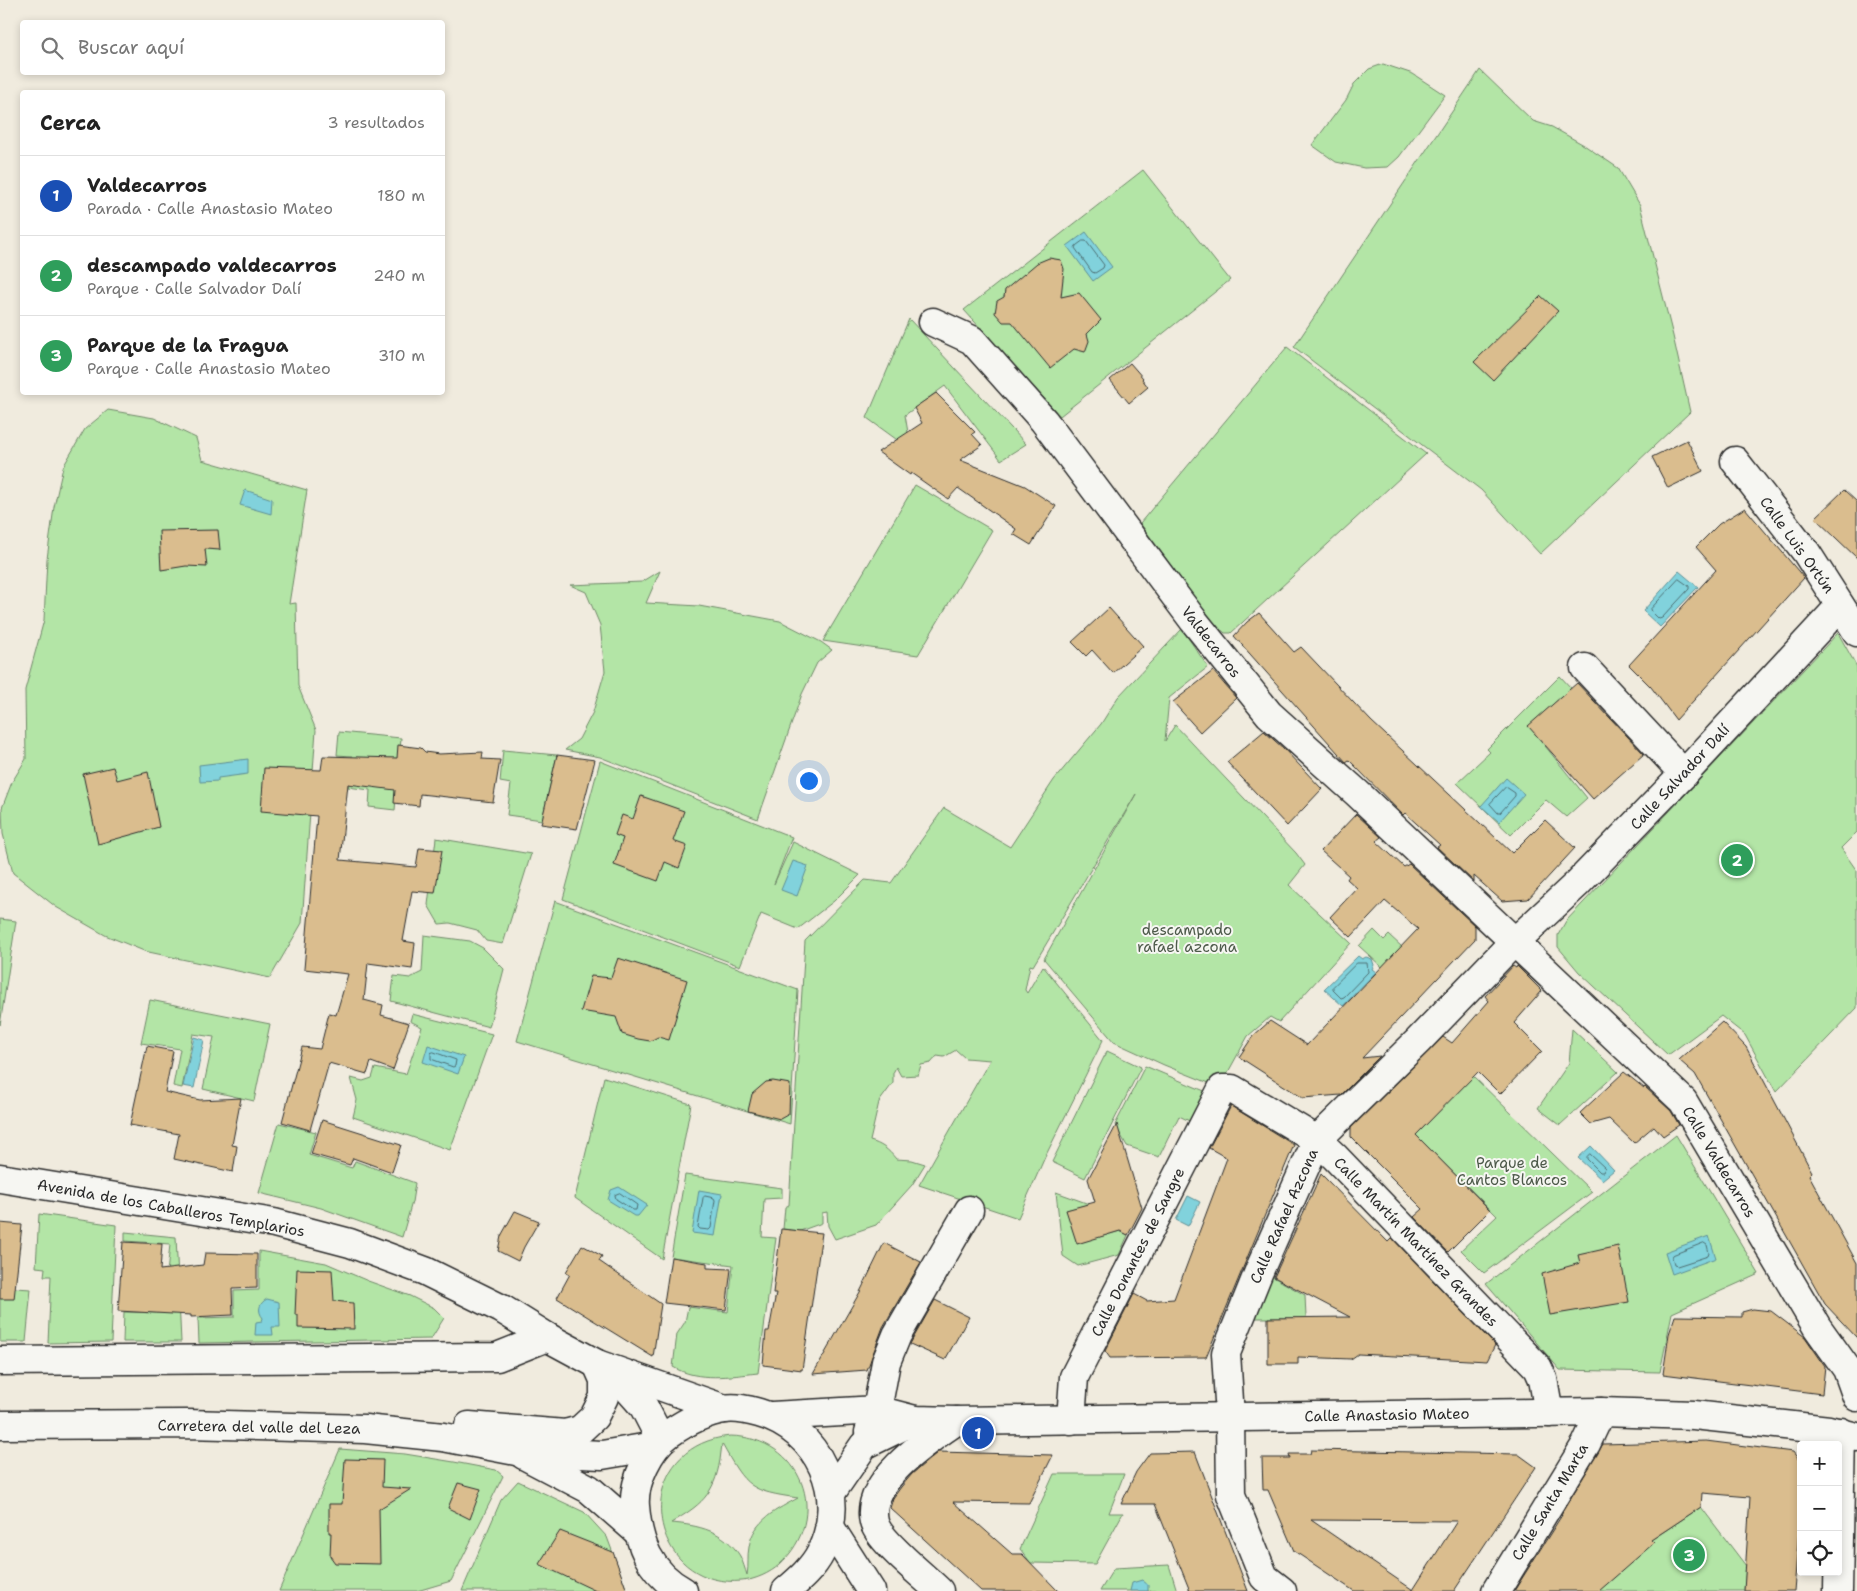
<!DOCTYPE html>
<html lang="es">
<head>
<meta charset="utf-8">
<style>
  :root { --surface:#fff; --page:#f2f2f2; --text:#222; --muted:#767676; --line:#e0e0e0; --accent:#111827 }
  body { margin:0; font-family:"Shantell Sans",sans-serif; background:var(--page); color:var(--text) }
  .controls { position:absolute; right:15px; bottom:15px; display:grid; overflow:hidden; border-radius:5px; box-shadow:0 2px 8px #0003 }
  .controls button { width:45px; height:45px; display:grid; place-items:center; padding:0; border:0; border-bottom:1px solid var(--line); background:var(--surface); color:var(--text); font:25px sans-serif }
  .you { position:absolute; left:808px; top:780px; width:18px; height:18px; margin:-12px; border:4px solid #fff; border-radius:50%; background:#1a73e8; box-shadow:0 0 0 8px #1a73e833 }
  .badge { display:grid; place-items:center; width:32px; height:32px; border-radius:50%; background:var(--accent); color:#fff; font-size:16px; font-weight:700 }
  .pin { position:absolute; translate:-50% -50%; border:2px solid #fff; box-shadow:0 1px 5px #0006 }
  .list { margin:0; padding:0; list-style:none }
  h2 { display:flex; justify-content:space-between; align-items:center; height:65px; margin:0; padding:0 20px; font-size:21px }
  h2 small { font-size:16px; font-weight:400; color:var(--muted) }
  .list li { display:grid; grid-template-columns:32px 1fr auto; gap:15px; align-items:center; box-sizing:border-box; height:80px; padding:0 20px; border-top:1px solid var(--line) }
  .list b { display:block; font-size:19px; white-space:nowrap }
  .list p { margin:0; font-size:16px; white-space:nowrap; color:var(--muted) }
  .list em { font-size:16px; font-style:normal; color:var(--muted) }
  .icon { flex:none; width:28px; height:28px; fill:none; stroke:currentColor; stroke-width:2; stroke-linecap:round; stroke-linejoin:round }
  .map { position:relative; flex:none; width:1857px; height:1591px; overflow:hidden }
  .search { position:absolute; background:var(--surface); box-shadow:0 2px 8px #0003; left:20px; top:20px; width:425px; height:55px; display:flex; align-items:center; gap:12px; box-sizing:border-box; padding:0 18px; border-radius:5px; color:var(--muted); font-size:19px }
  .panel { position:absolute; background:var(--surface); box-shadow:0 2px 8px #0003; left:20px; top:90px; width:425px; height:305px; border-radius:5px }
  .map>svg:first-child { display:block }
  .green { fill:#b3e5a6; stroke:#6f8868; fill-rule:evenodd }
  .water { fill:#81d2dc; stroke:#5f8f95 }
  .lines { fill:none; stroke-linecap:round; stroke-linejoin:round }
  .shore { stroke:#4d6e72; stroke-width:1 }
  .building { fill:#dabd8e; stroke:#2b2b2b; fill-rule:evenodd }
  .minor-casing { stroke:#2b2b2b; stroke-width:31 }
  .major-casing { stroke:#2b2b2b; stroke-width:31 }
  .minor { stroke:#f6f6f2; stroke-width:28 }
  .major { stroke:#f6f6f2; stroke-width:28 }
  .labels { text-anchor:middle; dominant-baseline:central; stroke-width:4; stroke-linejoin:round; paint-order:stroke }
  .street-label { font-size:15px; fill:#2b2b2b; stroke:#f6f6f2 }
  .park-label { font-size:15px; fill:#4d5a4a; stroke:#f6f6f2 }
</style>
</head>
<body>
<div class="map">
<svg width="1857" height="1591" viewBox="0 0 1857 1591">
  <rect width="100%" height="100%" fill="#f0ebde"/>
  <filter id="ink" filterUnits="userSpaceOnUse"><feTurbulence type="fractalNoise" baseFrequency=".02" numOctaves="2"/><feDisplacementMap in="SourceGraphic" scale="10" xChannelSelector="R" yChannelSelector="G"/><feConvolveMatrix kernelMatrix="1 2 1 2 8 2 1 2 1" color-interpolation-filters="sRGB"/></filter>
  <g filter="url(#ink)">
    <g class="green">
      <path d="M1383,64L1413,74L1445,95L1399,157L1388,167L1364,168L1336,162L1312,145L1346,100L1354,84L1369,69Z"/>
      <path d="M1480,70L1533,121L1552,127L1584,145L1618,168L1640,205L1673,336L1690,412L1540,554L1481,490L1294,347Z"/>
      <path d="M1143,170L1230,280L1060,416L964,310Z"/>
      <path d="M909,319L1026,444L1001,460L945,386L905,415L911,450L867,418Z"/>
      <path d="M1287,347L1426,454L1231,633H1225L1213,623L1140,523Z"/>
      <path d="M108,410L154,418L196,438L202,460L307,490L289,604L296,603L298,686L316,730L302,923L270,978L144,951L105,935L56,907L13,873L3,834L2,808L12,782L26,759L25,690L44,620L47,559L54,507L63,467L85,429Z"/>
      <path d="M915,485L992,530L918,655L823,641Z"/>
      <path d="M660,571L646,603L699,606L780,621L821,642L832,650L817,663L802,694L758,819L600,757L565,750L579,739L593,712L605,671L600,625L586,592L570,585L642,582Z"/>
      <path d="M1182,629L1208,667L1169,698L1165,741L1175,725L1296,853L1305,865L1289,885L1351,943L1279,1022L1270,1017L1248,1036L1227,1074L1209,1083L1164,1065L1114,1042L1044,959L1136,794L1033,966L1030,965L1025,990L1027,993L1043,966L1103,1040L1045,1157L1018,1218L919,1185L990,1060L965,1058L956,1050L944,1057L937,1056L931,1063L921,1065L918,1075L901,1076L896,1067L893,1073V1083L879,1102L870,1141C881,1144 888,1149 896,1159L912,1160L925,1164L912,1185L876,1225L835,1239L828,1226L827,1212L822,1213V1223L800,1231L783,1229L785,1207L789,1205L805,941L865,880L891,883L944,808L1010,847L1054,780L1101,724L1118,697Z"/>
      <path d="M1838,633L1857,667V832L1841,848L1857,871V1008L1776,1092L1745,1035L1721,1016L1668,1055L1579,972L1558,947V935L1566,921Z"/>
      <path d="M1560,676L1571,688L1529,726L1587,798L1566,817L1546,800L1511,835L1457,783L1490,752L1487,749Z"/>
      <path d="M339,732L401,738L395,810L369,807L370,790L348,787L352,756L337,755Z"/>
      <path d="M503,750L557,755L542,820L507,815L511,784L500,782Z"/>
      <path d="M600,761L792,837L774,884L793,842L860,875L834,901L798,929L761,914L740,966L563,899Z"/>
      <path d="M436,838L531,854L503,944L486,941L477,930L450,923L439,924L428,905Z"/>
      <path d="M555,901L798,990L790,1124L517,1041Z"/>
      <path d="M0,919L16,921L0,1025Z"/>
      <path d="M1374,930L1384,940L1389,935L1402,947L1382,967L1359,946Z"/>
      <path d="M424,935L470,941L483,948L504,969L489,1027L391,1001L394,976L410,978L422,972Z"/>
      <path d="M150,1000L270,1024L254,1101L203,1089L214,1037L193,1034L182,1088L173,1086L180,1049L141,1043Z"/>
      <path d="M412,1014L492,1034L450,1150L353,1117L357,1100L351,1078L363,1081L372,1078L375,1068L406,1074L422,1027L410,1021Z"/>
      <path d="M1572,1029L1618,1072L1560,1125L1538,1108L1569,1063Z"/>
      <path d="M1107,1051L1141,1067L1085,1178L1052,1162Z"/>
      <path d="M1145,1066L1214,1095L1198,1125L1179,1116L1159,1157L1127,1146L1115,1125Z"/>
      <path d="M1473,1076L1592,1192L1484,1273L1461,1250L1497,1216L1416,1135Z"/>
      <path d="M604,1077L691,1104L662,1259L575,1198Z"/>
      <path d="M279,1123L316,1132L309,1155L352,1168L355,1161L415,1183L412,1202L402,1237L321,1208L259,1193Z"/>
      <path d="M1676,1135L1759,1274L1672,1313L1660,1372L1560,1370L1486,1284Z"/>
      <path d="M685,1175L782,1188V1198L764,1199L762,1237L776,1238L758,1373C731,1376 698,1382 673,1367L677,1334L685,1322L688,1307L728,1312L733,1265L671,1257Z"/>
      <path d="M1056,1192L1089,1204L1067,1210L1077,1243L1120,1231L1128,1235L1119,1255L1078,1266L1063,1256Z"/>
      <path d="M39,1214L116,1225L111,1342L48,1343L51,1276H44L45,1268L36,1267Z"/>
      <path d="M125,1232L176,1237L181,1342H123L124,1312L163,1313L170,1244L125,1241Z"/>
      <path d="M259,1251L326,1263L368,1281L410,1296L434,1308L444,1318L431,1339L199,1343L198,1318L234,1317V1291L259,1290Z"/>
      <path d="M1268,1274L1305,1295L1306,1318H1256L1260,1293Z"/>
      <path d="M0,1287L31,1289L26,1342H0Z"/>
      <path d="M730,1436C801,1437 833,1516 779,1565C770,1573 755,1580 742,1581C645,1590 627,1447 730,1436ZM722,1444C746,1488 750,1491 798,1498C778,1509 753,1520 749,1547C747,1556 749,1565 747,1575C745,1569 743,1562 740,1556C725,1531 698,1525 671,1523C700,1505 714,1496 720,1460C721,1455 721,1449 722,1444Z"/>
      <path d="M340,1449L405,1454L454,1462L496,1470L503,1476L451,1581L417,1591H279Z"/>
      <path d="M1054,1474H1124L1109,1513H1123L1095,1564L1031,1563L1020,1549Z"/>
      <path d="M518,1481L584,1512L607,1537L627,1591H462L501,1500Z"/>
      <path d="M1701,1507L1746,1566L1744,1591H1598L1651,1540Z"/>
      <path d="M1169,1565L1177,1591H1100L1114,1568Z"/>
    </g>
    <g class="water">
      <path d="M1086,232L1112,267L1093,281L1067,246Z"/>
      <path d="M245,490L272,499L271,514L240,505Z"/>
      <path d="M1679,571L1698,587L1660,627L1643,611Z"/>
      <path d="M248,759V774L218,778V781L200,782L199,765Z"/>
      <path d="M1506,778L1524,794L1499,822L1481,806Z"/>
      <path d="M793,861L808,866L797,896L781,890Z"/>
      <path d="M1358,956L1362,959L1366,957L1372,959L1374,965L1372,969L1376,972L1343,1006L1324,989Z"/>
      <path d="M194,1037L204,1040L194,1088L183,1086Z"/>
      <path d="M428,1045L464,1057L458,1074L423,1062Z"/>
      <path d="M1591,1146L1614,1170L1602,1180L1578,1158Z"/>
      <path d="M619,1187L647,1205L638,1216H634L608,1200L611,1190Z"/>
      <path d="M699,1190L722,1194L715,1236L692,1233Z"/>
      <path d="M1188,1196L1200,1202L1188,1226L1176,1220Z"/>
      <path d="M1709,1236L1716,1258L1672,1274L1665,1252Z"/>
      <path d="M267,1299L279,1302L280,1327H272L273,1335H255L256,1322L262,1321L263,1318C257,1311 259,1303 267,1299Z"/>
      <path d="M1142,1580L1148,1585V1591H1130L1132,1583Z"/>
    </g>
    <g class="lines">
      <g class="shore">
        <path d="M1083,241H1086L1104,265L1103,268L1095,273L1092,272L1075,248L1076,246Z"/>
        <path d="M1679,579L1689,586V589L1662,618L1659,619L1652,612L1651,609Z"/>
        <path d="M1506,787L1515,793V796L1500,813H1498L1490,804Z"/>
        <path d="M1357,963H1367L1368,972L1344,997L1341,998L1333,990V987Z"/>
        <path d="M434,1052L456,1060L455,1066L453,1067L431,1059V1053Z"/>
        <path d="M1590,1154L1605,1168L1603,1172H1600L1587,1159V1157Z"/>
        <path d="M620,1193L637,1205L636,1210H633L616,1199L615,1195Z"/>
        <path d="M705,1196L714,1198L715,1200L711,1228L709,1230L700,1229L698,1227L703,1198Z"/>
        <path d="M1704,1243L1707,1245L1709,1253L1708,1256L1677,1266L1674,1265L1672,1257L1673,1255Z"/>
      </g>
    </g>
    <g class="building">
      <path d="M1049,258L1061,260L1064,269L1061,297L1079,293L1101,320L1087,334L1089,341L1085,352L1074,349L1050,368L1012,322H1003L995,313L997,301L1004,297L1005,290L1037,263Z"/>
      <path d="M1541,296L1558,311L1493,380L1474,362Z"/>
      <path d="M1130,363L1143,378L1142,379L1148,387L1129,403L1110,380Z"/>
      <path d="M936,393L975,432L972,434L982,445L960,460L1025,486L1056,506L1031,545L1013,534L1016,529L958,488L948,499L911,473L910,475L878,452L922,423L914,408Z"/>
      <path d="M1687,440L1703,471L1668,488L1652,457Z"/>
      <path d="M1844,490L1857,502V558L1815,518Z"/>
      <path d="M1745,508L1804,578L1676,720L1651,687L1629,665L1716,570L1696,547L1719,524Z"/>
      <path d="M218,530L220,550L205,549L207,567L186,566L161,570L159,531Z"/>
      <path d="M1109,608L1143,646L1113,673L1092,650L1086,656L1072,642Z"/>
      <path d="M1259,613L1294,652L1301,647L1371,721L1512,853L1545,820L1575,848L1528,899L1502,901L1474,876V882L1437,847L1440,845L1405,813L1403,815L1349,760L1346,762L1234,636L1247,622Z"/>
      <path d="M1213,671L1236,698L1200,732L1173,702Z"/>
      <path d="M1577,683L1644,754L1593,799L1528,726Z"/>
      <path d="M1264,731L1284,749L1322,789L1287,826L1227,762Z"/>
      <path d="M398,745L421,748L425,752L439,754L483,752L482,759L500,760L493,802L420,794L419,806L394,803L395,790L348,784L340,860L416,867L419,848L442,850L435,893L412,891L403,941L415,943L412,969L368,963L364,1000L383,1005L381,1015L409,1023L393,1070L371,1062L367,1074L329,1063L310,1130L282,1122L302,1047L320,1049L329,1013L336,1015L348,974L304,969L317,816L261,811L264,768L321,770L323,756L397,758Z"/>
      <path d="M557,755L595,760L577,829L541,824Z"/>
      <path d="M113,767L117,780L148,772L159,827L98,844L83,774Z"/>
      <path d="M641,796L684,811L673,841L687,846L679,868L665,862L658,881L614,865L623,838L615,835L622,815L633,819Z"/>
      <path d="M1356,814L1381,837L1376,841L1404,867L1409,864L1475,926V939L1362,1058L1380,1056L1341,1095L1303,1098L1239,1057L1253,1036L1270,1021L1307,1045L1418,929L1385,901L1351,937L1330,917L1357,888L1347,879L1349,876L1321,851Z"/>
      <path d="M618,958L687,980L669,1040L658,1037L650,1041L638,1039L622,1034L616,1017L581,1011L591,976L611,978Z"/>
      <path d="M1513,966L1516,968L1517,966L1542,991L1514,1023L1542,1051L1500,1094L1478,1072L1416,1135L1490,1210L1448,1252L1414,1217L1423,1209L1351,1137V1128L1443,1037L1452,1043L1489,1001L1485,996Z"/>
      <path d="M1722,1022L1746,1047L1812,1172L1809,1175L1857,1263V1338L1825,1304L1695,1074L1679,1060Z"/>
      <path d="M147,1046L173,1051L165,1092L200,1100L241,1098L232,1145L237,1146L233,1172L174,1159L179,1134L130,1125Z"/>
      <path d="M1624,1072L1644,1088L1645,1087L1671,1111L1679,1125L1663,1136L1654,1126L1634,1143L1609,1119L1591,1124L1580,1113Z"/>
      <path d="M773,1081L790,1084L789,1114L780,1119L748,1111L752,1094L766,1082Z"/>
      <path d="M1231,1106L1294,1145L1206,1357L1110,1358L1105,1351L1134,1294L1147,1301L1174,1299L1227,1158L1209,1148Z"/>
      <path d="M322,1120L401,1145L392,1172L353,1158L350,1165L311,1154Z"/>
      <path d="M1117,1124L1142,1208L1128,1235L1120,1231L1077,1244L1066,1210L1095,1202L1088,1179Z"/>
      <path d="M1321,1174L1388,1242L1392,1238L1495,1345L1487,1361L1358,1354L1351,1359L1298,1357V1364H1268V1318L1350,1317L1274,1277Z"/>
      <path d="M515,1211L539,1221L524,1247L518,1261L498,1251L501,1236Z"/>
      <path d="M0,1223L22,1225L14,1299H0Z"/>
      <path d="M781,1229L822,1233L802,1370L763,1365L766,1331H769L776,1293H773Z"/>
      <path d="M123,1242L162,1244L160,1270L203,1265L205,1253L257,1254V1288L232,1289L233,1315L191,1317V1315L118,1311Z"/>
      <path d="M884,1243L921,1262L883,1327L867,1370L813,1374L860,1292Z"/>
      <path d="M582,1245L602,1256L599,1261L661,1304L653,1357L557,1298L570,1274L566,1272Z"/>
      <path d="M1618,1246L1629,1302L1550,1315L1542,1274L1580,1263L1578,1255Z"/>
      <path d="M671,1257L707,1263V1268L731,1269L726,1310L664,1303Z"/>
      <path d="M297,1269L332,1270L334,1301L353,1303L354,1329L298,1328V1315H295Z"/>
      <path d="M935,1300L969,1317L945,1360L910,1344Z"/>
      <path d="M1753,1309L1771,1311L1805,1337L1825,1366L1822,1394L1663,1374L1669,1334L1675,1316L1742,1317V1312Z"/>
      <path d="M1706,1441L1793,1452L1801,1463V1504L1794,1591H1744L1750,1497L1702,1493L1701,1507L1651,1540L1654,1543L1599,1591H1514L1562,1515L1561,1514L1603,1444Z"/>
      <path d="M1311,1450L1518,1454L1536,1467L1454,1591H1354L1294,1551L1268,1490H1263L1262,1458H1290L1289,1454H1310ZM1311,1520L1457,1521L1413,1590Z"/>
      <path d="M938,1452L1053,1455L1029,1503L953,1502L1012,1554H1022L1058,1591H981L890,1508L893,1498L901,1487L912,1474Z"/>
      <path d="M1195,1452L1248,1591H1190L1155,1504H1121L1136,1472L1150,1453Z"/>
      <path d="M345,1459L383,1460L382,1487L411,1489L379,1509L380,1564L335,1563L330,1556L331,1533H329V1504H342Z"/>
      <path d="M458,1483L481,1489L470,1519L448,1508Z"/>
      <path d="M560,1531L613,1552L627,1591H596L539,1564Z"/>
    </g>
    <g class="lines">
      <defs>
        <g id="minor">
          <path d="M933,322L972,340L1044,421L1194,621L1269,714L1357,793L1683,1101L1817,1327L1847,1369L1857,1397"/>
          <path d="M1735,461L1806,552L1857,632"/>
          <path d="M1585,668L1684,774"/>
          <path d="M0,1178L274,1223L350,1243L425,1271L502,1309L547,1337L597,1364L725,1409"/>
          <path d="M0,1361L497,1357L547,1337"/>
          <path d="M612,1371L644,1407L661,1440"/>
          <path d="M1071,1420L1074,1377L1222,1089H1232L1317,1140L1335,1157L1538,1368L1543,1379L1549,1413"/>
          <path d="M869,1432L877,1410L886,1362L897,1335L969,1210"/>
          <path d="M939,1591C925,1577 878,1540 874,1522C864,1481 928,1440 956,1421"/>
          <path d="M1282,1591L1264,1577L1231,1495L1230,1417L1226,1353L1259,1271L1317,1140L1418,1041L1505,951L1577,884L1684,774L1840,606"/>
          <path d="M1496,1591L1586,1444L1601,1412"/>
          <path d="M1838,1591L1841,1432"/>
        </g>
        <g id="major">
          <path d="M772,1416L877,1410L915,1420L956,1421L1601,1412L1694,1415L1829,1430L1857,1437"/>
          <path d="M0,1425L187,1424L365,1429L443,1437L516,1451L602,1455L655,1446"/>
          <path d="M469,1426L565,1434L580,1430L594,1417L604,1397V1380L597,1364"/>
          <path d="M524,1455L589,1489L637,1531"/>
          <path d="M831,1493L864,1445L915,1420"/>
          <path d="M830,1527L871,1591"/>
          <path d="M683,1591C649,1572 638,1543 635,1506C633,1481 650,1447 670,1433C686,1422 705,1412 725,1409C736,1407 748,1410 759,1413C819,1430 849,1495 821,1552C813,1568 799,1580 786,1591"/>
        </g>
      </defs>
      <use href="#minor" class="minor-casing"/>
      <use href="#major" class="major-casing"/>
      <use href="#minor" class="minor"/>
      <use href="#major" class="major"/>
    </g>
  </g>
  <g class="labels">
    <g class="street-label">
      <text transform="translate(1797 545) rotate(54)">Calle Luis Ortún</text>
      <text transform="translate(1211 642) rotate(52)">Valdecarros</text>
      <text transform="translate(1680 777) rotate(-47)">Calle Salvador Dalí</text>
      <text transform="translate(1719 1162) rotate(59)">Calle Valdecarros</text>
      <text transform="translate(171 1208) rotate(10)">Avenida de los Caballeros Templarios</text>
      <text transform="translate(1284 1216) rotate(-66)">Calle Rafael Azcona</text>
      <text transform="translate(1416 1242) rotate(46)">Calle Martín Martínez Grandes</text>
      <text transform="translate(1138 1252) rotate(-63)">Calle Donantes de Sangre</text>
      <text transform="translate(1387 1415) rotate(-1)">Calle Anastasio Mateo</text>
      <text transform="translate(259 1427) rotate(1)">Carretera del valle del Leza</text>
      <text transform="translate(1550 1502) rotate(-59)">Calle Santa Marta</text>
    </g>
    <g class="park-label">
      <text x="1187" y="930">descampado<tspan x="1187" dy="17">rafael azcona</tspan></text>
      <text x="1512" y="1163">Parque de<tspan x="1512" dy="17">Cantos Blancos</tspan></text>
    </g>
  </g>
</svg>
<div class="controls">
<button>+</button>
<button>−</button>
<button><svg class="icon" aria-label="locate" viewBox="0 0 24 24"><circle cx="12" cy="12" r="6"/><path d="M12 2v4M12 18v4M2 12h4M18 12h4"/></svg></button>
</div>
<div class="you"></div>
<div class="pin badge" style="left:978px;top:1433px;background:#1a4fb4">1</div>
<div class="pin badge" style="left:1737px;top:860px;background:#2e9e5b">2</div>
<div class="pin badge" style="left:1689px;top:1555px;background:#2e9e5b">3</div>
<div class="search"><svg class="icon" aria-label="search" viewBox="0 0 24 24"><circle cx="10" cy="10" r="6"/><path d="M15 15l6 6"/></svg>Buscar aquí</div>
<section class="panel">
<h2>Cerca<small>3 resultados</small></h2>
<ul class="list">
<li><span class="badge" style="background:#1a4fb4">1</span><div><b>Valdecarros</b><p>Parada · Calle Anastasio Mateo</p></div><em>180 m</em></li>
<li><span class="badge" style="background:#2e9e5b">2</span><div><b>descampado valdecarros</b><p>Parque · Calle Salvador Dalí</p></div><em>240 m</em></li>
<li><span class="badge" style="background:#2e9e5b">3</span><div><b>Parque de la Fragua</b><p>Parque · Calle Anastasio Mateo</p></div><em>310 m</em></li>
</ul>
</section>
</div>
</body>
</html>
